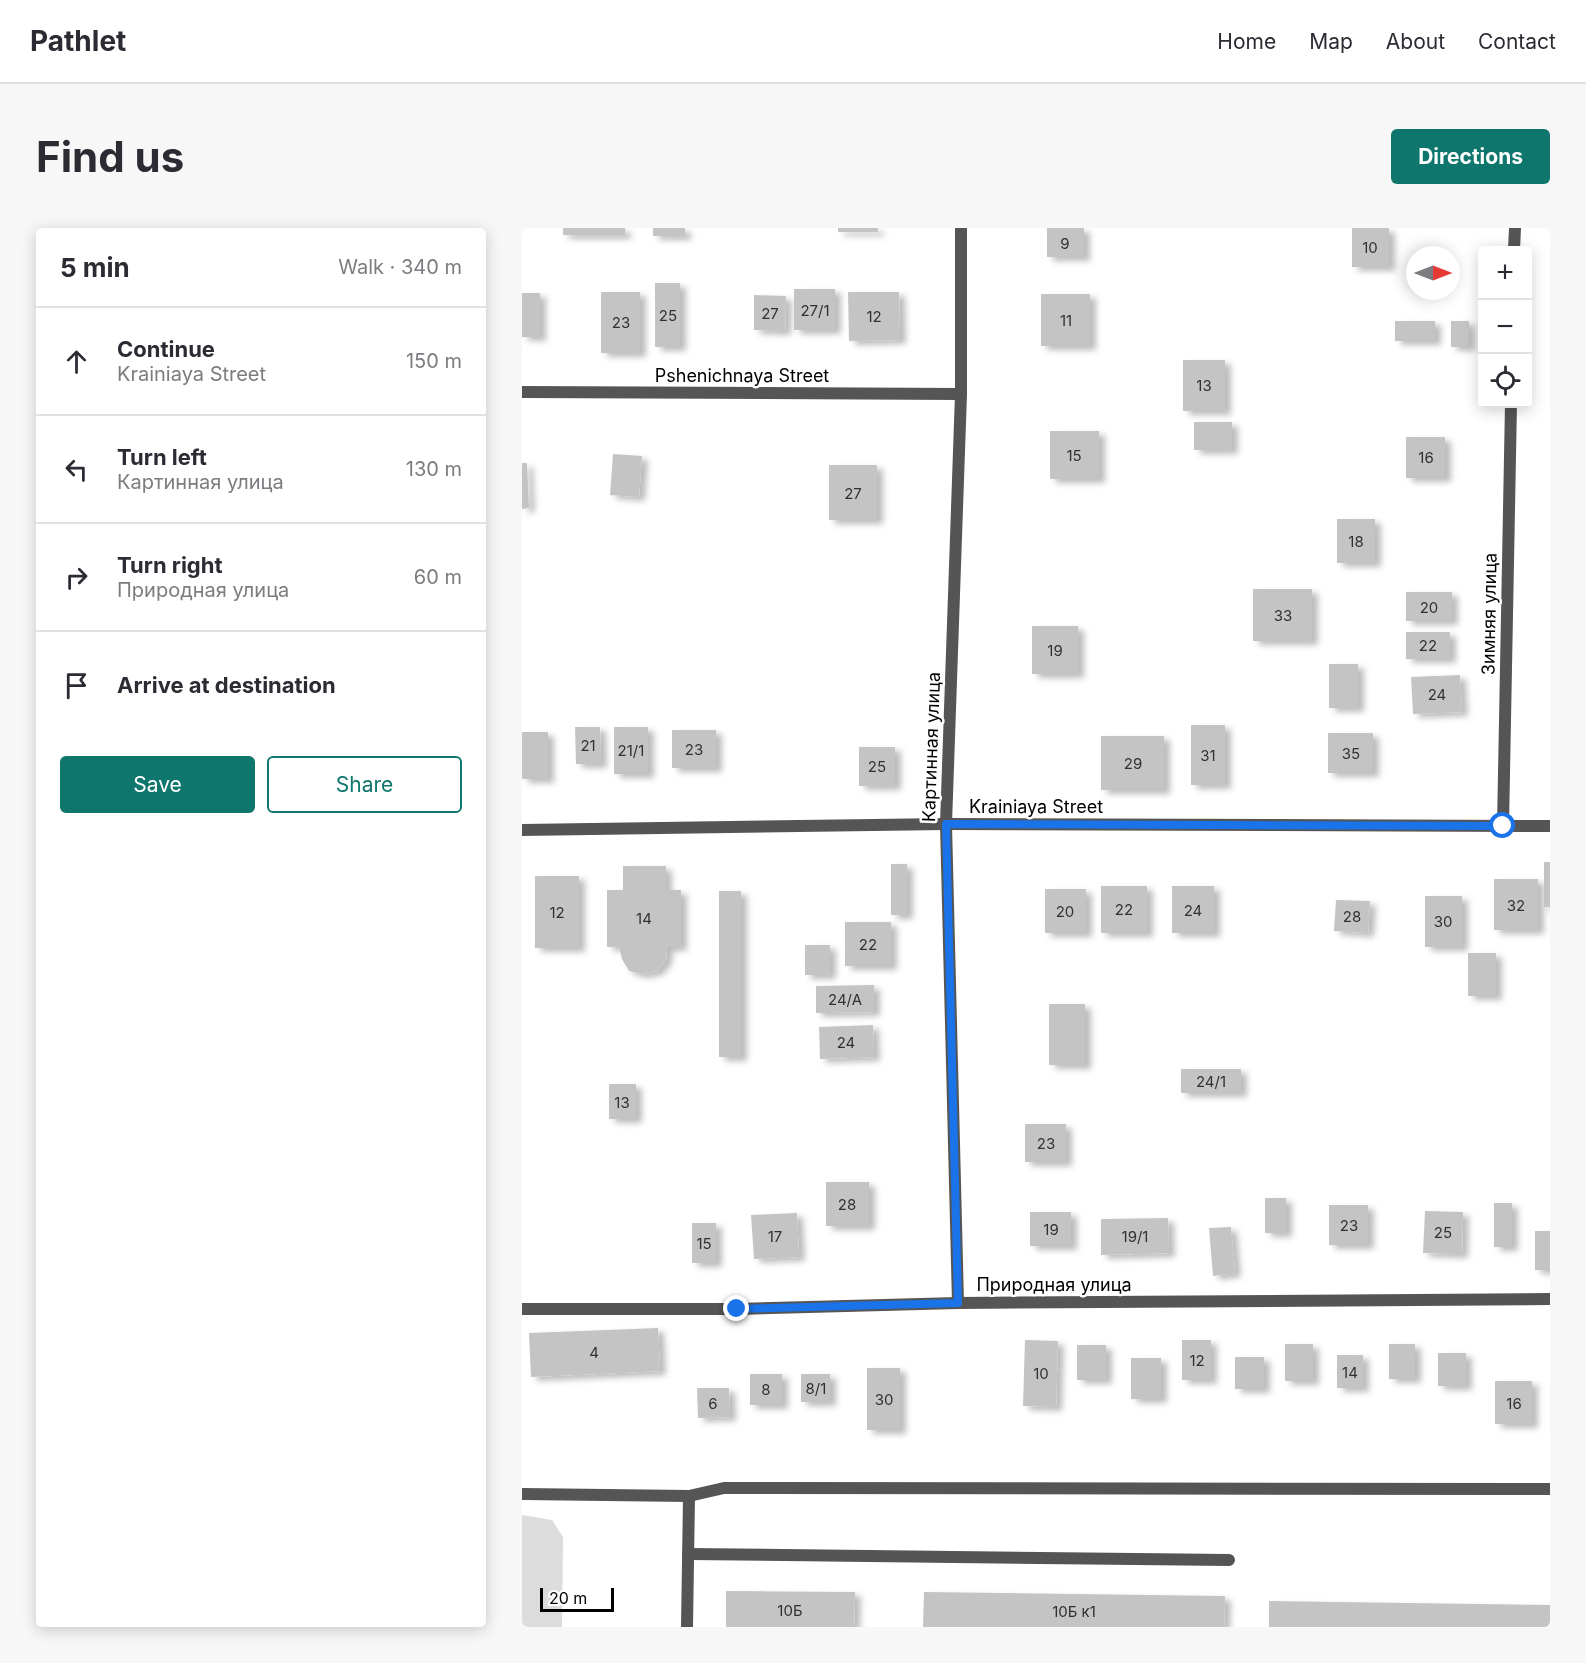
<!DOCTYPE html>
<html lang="en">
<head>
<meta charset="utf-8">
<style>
  :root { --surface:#fff; --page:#f7f7f7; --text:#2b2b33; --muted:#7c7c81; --line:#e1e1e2; --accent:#0f766e }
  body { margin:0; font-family:Inter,sans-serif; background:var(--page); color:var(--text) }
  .controls { position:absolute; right:18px; top:18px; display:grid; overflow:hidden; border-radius:6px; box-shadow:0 3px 15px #0003 }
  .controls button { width:54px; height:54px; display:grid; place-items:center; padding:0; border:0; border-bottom:2px solid var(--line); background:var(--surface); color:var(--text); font:30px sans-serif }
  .compass { position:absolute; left:884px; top:18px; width:54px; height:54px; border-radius:50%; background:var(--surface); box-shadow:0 3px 15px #0003; rotate:90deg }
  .scale { position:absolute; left:18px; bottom:15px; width:74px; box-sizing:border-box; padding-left:6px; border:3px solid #000; border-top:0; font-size:16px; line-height:21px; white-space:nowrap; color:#000; -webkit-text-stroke:4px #fff; paint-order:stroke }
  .stop { position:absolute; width:18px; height:18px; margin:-14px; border:4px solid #1a73e8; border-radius:50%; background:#fff }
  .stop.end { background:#1a73e8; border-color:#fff; box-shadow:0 2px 6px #0008 }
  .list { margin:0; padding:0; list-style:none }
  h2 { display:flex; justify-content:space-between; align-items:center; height:78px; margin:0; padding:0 24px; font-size:26px }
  h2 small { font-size:20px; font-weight:400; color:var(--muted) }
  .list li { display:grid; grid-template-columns:39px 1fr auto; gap:18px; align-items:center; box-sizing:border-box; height:108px; padding:0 24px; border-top:2px solid var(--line) }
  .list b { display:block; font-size:22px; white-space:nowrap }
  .list p { margin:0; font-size:20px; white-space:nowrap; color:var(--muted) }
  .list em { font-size:20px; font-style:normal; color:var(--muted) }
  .actions { display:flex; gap:12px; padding:18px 24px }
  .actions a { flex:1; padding:14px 0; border:2px solid var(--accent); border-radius:6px; text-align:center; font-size:21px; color:var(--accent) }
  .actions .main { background:var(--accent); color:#fff }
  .icon { flex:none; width:33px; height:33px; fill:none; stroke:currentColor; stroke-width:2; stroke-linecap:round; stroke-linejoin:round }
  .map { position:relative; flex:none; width:1028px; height:1399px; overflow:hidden; border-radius:6px }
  header { display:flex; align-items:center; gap:36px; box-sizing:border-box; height:84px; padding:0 30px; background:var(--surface); border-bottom:2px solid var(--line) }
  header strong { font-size:28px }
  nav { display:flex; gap:33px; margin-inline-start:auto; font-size:21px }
  .intro { display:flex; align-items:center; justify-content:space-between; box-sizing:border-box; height:144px; padding:0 36px }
  h1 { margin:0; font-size:42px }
  .button { padding:15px 27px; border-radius:6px; background:var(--accent); color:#fff; font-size:21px; font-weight:700 }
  main { display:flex; gap:36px; padding:0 36px }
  aside { flex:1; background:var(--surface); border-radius:6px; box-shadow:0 3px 15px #0003 }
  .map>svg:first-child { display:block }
  .green { fill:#dcdcdc }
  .building { fill:#c4c4c4; filter:url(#shadow) }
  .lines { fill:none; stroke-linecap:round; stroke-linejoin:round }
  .service { stroke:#555; stroke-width:12 }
  .minor { stroke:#555; stroke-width:12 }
  .route { stroke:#1a73e8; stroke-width:8 }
  .labels { text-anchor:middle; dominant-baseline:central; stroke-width:5; stroke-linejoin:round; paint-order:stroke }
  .number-label { font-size:15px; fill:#313131 }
  .street-label { font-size:18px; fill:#000; stroke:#fff }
</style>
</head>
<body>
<header>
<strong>Pathlet</strong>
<nav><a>Home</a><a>Map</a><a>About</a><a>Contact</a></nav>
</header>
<div class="intro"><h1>Find us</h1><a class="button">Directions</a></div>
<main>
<aside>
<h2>5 min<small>Walk · 340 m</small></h2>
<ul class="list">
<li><svg class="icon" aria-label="ahead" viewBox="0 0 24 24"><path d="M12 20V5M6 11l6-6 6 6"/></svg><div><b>Continue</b><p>Krainiaya Street</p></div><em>150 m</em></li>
<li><svg class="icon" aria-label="left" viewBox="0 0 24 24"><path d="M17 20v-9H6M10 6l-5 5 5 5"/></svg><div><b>Turn left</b><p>Картинная улица</p></div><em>130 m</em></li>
<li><svg class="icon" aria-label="right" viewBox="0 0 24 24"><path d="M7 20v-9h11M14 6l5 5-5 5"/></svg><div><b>Turn right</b><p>Природная улица</p></div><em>60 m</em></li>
<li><svg class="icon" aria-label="arrive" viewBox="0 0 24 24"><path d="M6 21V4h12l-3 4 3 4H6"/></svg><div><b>Arrive at destination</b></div></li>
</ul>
<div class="actions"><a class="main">Save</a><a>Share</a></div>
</aside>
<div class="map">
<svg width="1028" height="1399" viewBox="0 0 1028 1399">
  <defs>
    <filter id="shadow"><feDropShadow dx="6" dy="4" stdDeviation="3" flood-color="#0004"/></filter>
  </defs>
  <rect width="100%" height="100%" fill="#fff"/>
  <path class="green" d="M0,1287L30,1292L41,1309L40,1399H0Z"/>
  <g class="building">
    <rect x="41" y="0" width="62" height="7"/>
    <rect x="131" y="0" width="32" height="8"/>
    <rect x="316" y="0" width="40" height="4"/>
    <rect x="525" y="0" width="37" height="29"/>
    <rect x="830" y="0" width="37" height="39"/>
    <rect x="133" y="55" width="25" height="64"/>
    <rect x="272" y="61" width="41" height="41"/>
    <rect x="79" y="64" width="39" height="61"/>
    <path d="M326,64H377L378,112L327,113Z"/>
    <rect x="0" y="65" width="18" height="44"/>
    <rect x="519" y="66" width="49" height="52"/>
    <path d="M232,67L264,68L263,103L232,102Z"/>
    <rect x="873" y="93" width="40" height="20"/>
    <rect x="929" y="93" width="18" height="26"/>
    <rect x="661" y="132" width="42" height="51"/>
    <rect x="672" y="194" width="38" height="28"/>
    <rect x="528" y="203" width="49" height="48"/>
    <rect x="884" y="209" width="39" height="41"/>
    <path d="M91,226L120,228L117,269L88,267Z"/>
    <path d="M0,235H5L7,280L0,281Z"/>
    <rect x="307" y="237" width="48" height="55"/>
    <rect x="815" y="291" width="38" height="44"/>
    <rect x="731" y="361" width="59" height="52"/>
    <rect x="884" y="364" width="46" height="29"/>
    <rect x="510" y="398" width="46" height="48"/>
    <rect x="884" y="404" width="44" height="27"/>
    <rect x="807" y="436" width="29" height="44"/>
    <path d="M938,447L940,484L891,486L889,449Z"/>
    <rect x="669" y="497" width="34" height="60"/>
    <path d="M53,499H78L79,536H54Z"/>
    <rect x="92" y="499" width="34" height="47"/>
    <rect x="150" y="502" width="44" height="38"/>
    <rect x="0" y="504" width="26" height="47"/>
    <rect x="806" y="505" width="45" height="40"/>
    <rect x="579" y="508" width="63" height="54"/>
    <rect x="337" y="519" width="36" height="39"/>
    <rect x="1022" y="634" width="6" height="45"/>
    <rect x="369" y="636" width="16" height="51"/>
    <path d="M101,638H144V662H159V719H145L144,732L135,743L120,746L107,743L100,731L97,719H85V662H101Z"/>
    <rect x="13" y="648" width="44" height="72"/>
    <rect x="972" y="651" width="44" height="51"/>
    <rect x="579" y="658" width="46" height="47"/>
    <rect x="650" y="658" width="42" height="47"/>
    <rect x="523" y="661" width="41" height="44"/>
    <rect x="197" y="663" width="22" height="166"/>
    <rect x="903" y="668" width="37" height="51"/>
    <path d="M814,672L848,673L846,705L812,703Z"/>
    <rect x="323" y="694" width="46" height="44"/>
    <rect x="283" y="717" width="25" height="30"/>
    <rect x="946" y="725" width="28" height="43"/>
    <path d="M352,757V784L294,785V758Z"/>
    <rect x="527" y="776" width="36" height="61"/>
    <path d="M351,797L352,829L298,831L297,799Z"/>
    <rect x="659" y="841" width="60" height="24"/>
    <rect x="87" y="856" width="27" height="35"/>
    <rect x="503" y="896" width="41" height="38"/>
    <rect x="304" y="954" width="43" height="44"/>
    <rect x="743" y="970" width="21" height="35"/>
    <rect x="972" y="975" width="18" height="44"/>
    <rect x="807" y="977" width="39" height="40"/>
    <path d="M903,983L941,984L940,1026L901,1025Z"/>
    <rect x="508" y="984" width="41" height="34"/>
    <path d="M275,985L277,1029L232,1031L229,987Z"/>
    <path d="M646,990L647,1025L579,1027V991Z"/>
    <rect x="170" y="995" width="24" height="40"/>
    <path d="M709,999L713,1045L691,1048L687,1000Z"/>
    <rect x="1013" y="1003" width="15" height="39"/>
    <path d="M136,1100L138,1143L9,1149L7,1105Z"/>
    <path d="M503,1112L536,1113L534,1179L501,1178Z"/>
    <rect x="660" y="1112" width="29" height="40"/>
    <rect x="763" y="1116" width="28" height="37"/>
    <rect x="867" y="1116" width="26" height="35"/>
    <rect x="555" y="1117" width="29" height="35"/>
    <rect x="916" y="1125" width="28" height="33"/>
    <rect x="815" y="1127" width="26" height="33"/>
    <rect x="713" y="1129" width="29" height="32"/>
    <rect x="609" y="1130" width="30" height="41"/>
    <rect x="345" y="1140" width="33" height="62"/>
    <rect x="228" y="1146" width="32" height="31"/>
    <rect x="279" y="1146" width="29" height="28"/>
    <rect x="973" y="1153" width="37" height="43"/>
    <path d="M175,1160H207L208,1189L176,1190Z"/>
    <path d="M204,1363L333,1364L332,1399H204Z"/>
    <path d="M402,1364L703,1368L702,1399H401Z"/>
    <path d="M747,1373L1028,1377V1399H747Z"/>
  </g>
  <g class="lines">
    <g class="service">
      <path d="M0,1266L167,1268L202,1260L1028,1261"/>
      <path d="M166,1326L707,1332"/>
      <path d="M165,1399L167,1268"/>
    </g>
    <g class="minor">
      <path d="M992,22L993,0"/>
      <path d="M0,164L439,166"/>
      <path d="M981,598L989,176"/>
      <path d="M0,602L424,596L1028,598"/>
      <path d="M436,1075L424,596L439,166V0"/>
      <path d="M0,1081H215L436,1075L1028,1071"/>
    </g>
  </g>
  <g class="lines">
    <path class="route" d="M215,1081L436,1075L424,596L981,598"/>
  </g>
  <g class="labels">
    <g class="number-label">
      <text x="543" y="15">9</text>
      <text x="848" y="19">10</text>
      <text x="293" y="82">27/1</text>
      <text x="248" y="85">27</text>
      <text x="146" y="87">25</text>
      <text x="352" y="88">12</text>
      <text x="544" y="92">11</text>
      <text x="99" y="94">23</text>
      <text x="682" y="157">13</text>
      <text x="552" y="227">15</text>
      <text x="904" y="229">16</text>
      <text x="331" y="265">27</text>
      <text x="834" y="313">18</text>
      <text x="907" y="379">20</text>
      <text x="761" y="387">33</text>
      <text x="906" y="417">22</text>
      <text x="533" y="422">19</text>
      <text x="915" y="466">24</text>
      <text x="66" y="517">21</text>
      <text x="172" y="521">23</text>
      <text x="109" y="522">21/1</text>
      <text x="829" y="525">35</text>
      <text x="686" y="527">31</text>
      <text x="611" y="535">29</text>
      <text x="355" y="538">25</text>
      <text x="994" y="677">32</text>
      <text x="602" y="681">22</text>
      <text x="671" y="682">24</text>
      <text x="543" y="683">20</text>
      <text x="35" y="684">12</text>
      <text x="830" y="688">28</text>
      <text x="122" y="690">14</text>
      <text x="921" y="693">30</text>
      <text x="346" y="716">22</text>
      <text x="323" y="771">24/А</text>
      <text x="324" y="814">24</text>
      <text x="689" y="853">24/1</text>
      <text x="100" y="874">13</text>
      <text x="524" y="915">23</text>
      <text x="325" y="976">28</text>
      <text x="827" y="997">23</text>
      <text x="529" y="1001">19</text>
      <text x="921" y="1004">25</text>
      <text x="253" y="1008">17</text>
      <text x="613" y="1008">19/1</text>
      <text x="182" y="1015">15</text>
      <text x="72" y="1124">4</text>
      <text x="675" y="1132">12</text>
      <text x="828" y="1144">14</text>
      <text x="519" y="1145">10</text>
      <text x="294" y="1160">8/1</text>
      <text x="244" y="1161">8</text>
      <text x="362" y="1171">30</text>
      <text x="191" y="1175">6</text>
      <text x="992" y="1175">16</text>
      <text x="268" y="1382">10Б</text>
      <text x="552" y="1383">10Б к1</text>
    </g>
    <g class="street-label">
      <text x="220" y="147">Pshenichnaya Street</text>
      <text transform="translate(967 386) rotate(-89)">Зимняя улица</text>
      <text transform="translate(409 519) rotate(-88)">Картинная улица</text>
      <text x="514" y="578">Krainiaya Street</text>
      <text x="532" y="1056">Природная улица</text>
    </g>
  </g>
</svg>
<div class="controls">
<button>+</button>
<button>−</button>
<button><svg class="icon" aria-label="locate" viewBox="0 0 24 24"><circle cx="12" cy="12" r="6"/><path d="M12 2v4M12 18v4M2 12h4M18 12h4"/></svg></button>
</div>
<svg class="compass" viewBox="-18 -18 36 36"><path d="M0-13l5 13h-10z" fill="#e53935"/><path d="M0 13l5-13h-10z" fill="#7c7c81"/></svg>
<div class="scale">20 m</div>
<div class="stop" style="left:981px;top:598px"></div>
<div class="stop end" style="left:215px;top:1081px"></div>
</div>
</main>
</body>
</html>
